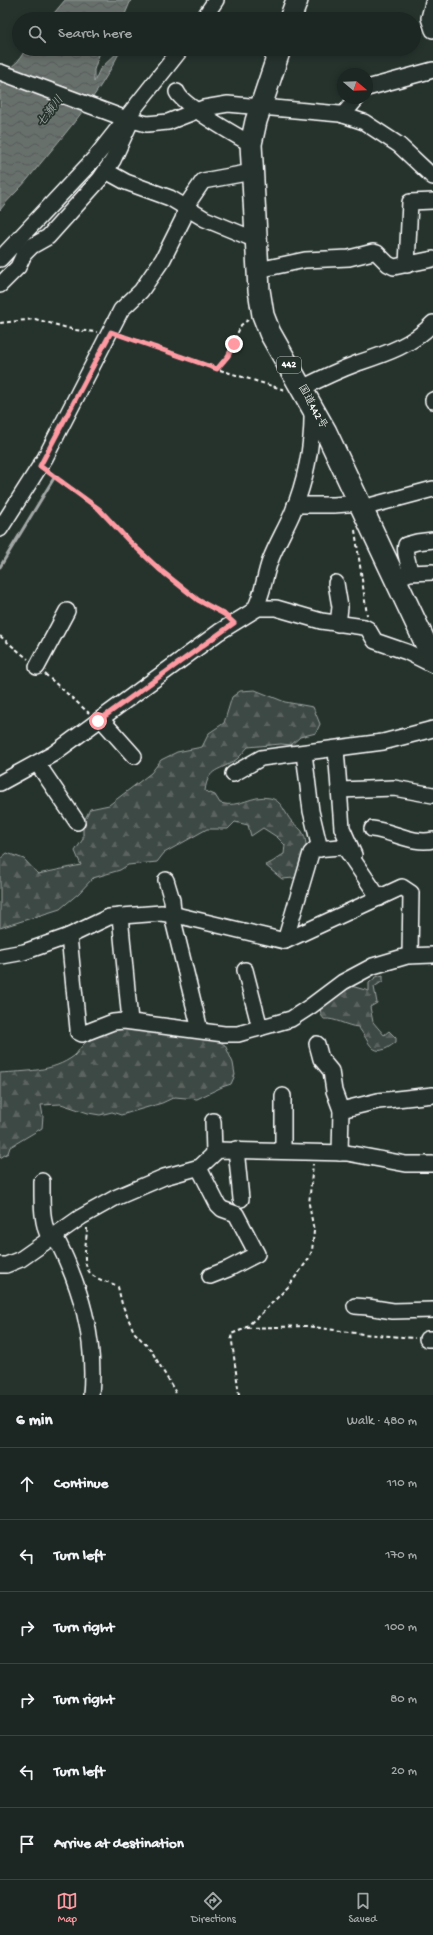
<!DOCTYPE html>
<html lang="en">
<head>
<meta charset="utf-8">
<style>
  :root { --surface:#1c2622; --page:#252e2a; --text:#f1f3f6; --muted:#a0a5a5; --line:#3a4340; --accent:#ff9aa2 }
  body { margin:0; font-family:"Gochi Hand","Klee One",sans-serif; background:var(--page); color:var(--text) }
  .compass { position:absolute; left:337px; top:68px; width:36px; height:36px; border-radius:50%; background:var(--surface); box-shadow:0 2px 6px #0003; rotate:109deg }
  .stop { position:absolute; width:12px; height:12px; margin:-9px; border:3px solid #ff9aa2; border-radius:50%; background:#fff }
  .stop.end { background:#ff9aa2; border-color:#fff; box-shadow:0 1px 4px #0008 }
  .list { margin:0; padding:0; list-style:none }
  h2 { display:flex; justify-content:space-between; align-items:center; height:52px; margin:0; padding:0 16px; font-size:17px }
  h2 small { font-size:13px; font-weight:400; color:var(--muted) }
  .list li { display:grid; grid-template-columns:26px 1fr auto; gap:12px; align-items:center; box-sizing:border-box; height:72px; padding:0 16px; border-top:1px solid var(--line) }
  .list b { display:block; font-size:15px; white-space:nowrap }
  .list em { font-size:13px; font-style:normal; color:var(--muted) }
  .icon { flex:none; width:22px; height:22px; fill:none; stroke:currentColor; stroke-width:2; stroke-linecap:round; stroke-linejoin:round }
  .map { position:relative; flex:none; width:433px; height:1395px; overflow:hidden }
  .search { position:absolute; background:var(--surface); box-shadow:0 2px 6px #0003; left:12px; right:12px; top:12px; height:44px; display:flex; align-items:center; gap:10px; box-sizing:border-box; padding:0 14px; border-radius:22px; color:var(--muted); font-size:15px }
  .sheet { height:484px; background:var(--surface) }
  nav { display:flex; justify-content:space-around; align-items:center; box-sizing:border-box; height:56px; border-top:1px solid var(--line); background:var(--surface); font-size:11px; color:var(--muted) }
  nav a { display:grid; justify-items:center; gap:2px }
  nav .on { color:var(--accent) }
  .map>svg:first-child { display:block }
  .forest { fill:url(#forest-firs); stroke:#9ea4a2 }
  .water { fill:url(#water-waves); stroke:#a4a9a7 }
  .lines { fill:none; stroke-linecap:round; stroke-linejoin:round }
  .stream { stroke:#a4a9a7; stroke-width:3 }
  .minor-casing { stroke:#fff; stroke-width:18 }
  .highway-casing { stroke:#fff; stroke-width:24 }
  .path { stroke:#fff; stroke-width:2; stroke-dasharray:4 3; stroke-linecap:butt }
  .minor { stroke:#26332d; stroke-width:15 }
  .highway { stroke:#26332d; stroke-width:21 }
  .route { stroke:#ff9aa2; stroke-width:5 }
  .labels { text-anchor:middle; dominant-baseline:central; stroke-width:3.5; stroke-linejoin:round; paint-order:stroke }
  .shield { fill:#26332d; stroke:#bec2c0; stroke-width:1 }
  .shield-label { font-size:10px; font-weight:bold; fill:#fff }
  .street-label { font-size:11px; fill:#fff; stroke:#26332d }
  .water-label { font-size:12px; font-style:italic; fill:#b3b8b6; stroke:#26332d }
</style>
</head>
<body>
<div class="map">
<svg width="433" height="1395" viewBox="0 0 433 1395">
  <defs>
    <pattern id="forest-firs" width="22" height="20" patternUnits="userSpaceOnUse"><rect width="22" height="20" fill="#3e4944"/><path d="M5 1l3.5 6h-7zM16 11l3.5 6h-7z" fill="#5b6460"/></pattern>
    <pattern id="water-waves" width="16" height="10" patternUnits="userSpaceOnUse"><rect width="16" height="10" fill="#67706c"/><path d="M0 5q4-4 8 0t8 0" fill="none" stroke="#575a59"/></pattern>
  </defs>
  <rect width="100%" height="100%" fill="#26332d"/>
  <filter id="ink" filterUnits="userSpaceOnUse"><feTurbulence type="fractalNoise" baseFrequency=".025" numOctaves="2"/><feDisplacementMap in="SourceGraphic" scale="8" xChannelSelector="R" yChannelSelector="G"/><feConvolveMatrix kernelMatrix="1 2 1 2 8 2 1 2 1" color-interpolation-filters="sRGB"/></filter>
  <g filter="url(#ink)">
    <g class="forest">
      <path d="M255,690L285,702L313,707L320,724L316,733L300,737L291,745L281,744L248,747C244,751 241,756 237,759C220,772 208,766 205,791L215,795L220,803C240,809 251,794 270,798C282,800 285,814 292,822C296,826 302,829 304,835C309,849 305,868 294,878L282,879L265,865C275,862 276,858 284,854L285,845L277,837L263,828L251,836L248,825L235,822L228,829H207L164,853L157,862L128,865L120,870L93,878L79,893L60,909L0,928V859L7,853L24,859L38,874L81,865L75,851L83,839V823L90,809L109,805L151,773L161,760L177,752L202,747L209,733L224,723L232,697L240,691Z"/>
      <path d="M383,975V981L374,987L377,1003L370,1007L373,1022L384,1035L389,1031L396,1038V1042C371,1062 371,1042 358,1027C346,1026 336,1018 324,1019L321,1015L320,1006L351,986L369,991V983L376,977Z"/>
      <path d="M120,1027L208,1036L225,1045L233,1063L235,1075L231,1084L222,1087L197,1099L175,1097L162,1103L121,1115L112,1112L100,1115L88,1113L61,1104L41,1105L43,1116L42,1128L10,1147L8,1153L0,1158V1073C25,1071 53,1072 74,1056C78,1053 80,1047 84,1044C93,1034 108,1031 120,1027Z"/>
    </g>
    <g class="water">
      <path d="M65,0H131L123,19H49Z"/>
      <path d="M26,49H101L94,70V82L100,69L121,49C99,97 60,139 27,180C18,191 8,199 0,210V77L18,61Z"/>
    </g>
    <g class="lines">
      <path class="stream" d="M0,567L54,478"/>
      <defs>
        <g id="minor">
          <path d="M433,3L429,18L433,30"/>
          <path d="M203,19L216,0"/>
          <path d="M0,72L121,117L147,124L168,122L204,108L228,104L340,114L364,122L399,145L433,177"/>
          <path d="M367,88L433,70"/>
          <path d="M177,92C182,105 237,136 251,144"/>
          <path d="M343,115L357,98"/>
          <path d="M106,171L126,182L170,198L205,219L256,240"/>
          <path d="M0,259L94,159L181,49"/>
          <path d="M407,265L410,202L433,201"/>
          <path d="M258,270L305,260L349,258L373,252L377,253L388,264L394,267L433,259"/>
          <path d="M0,285L18,267L24,254L32,246L48,237L100,179L113,160L130,123"/>
          <path d="M302,388C320,379 339,370 358,363C385,354 413,345 433,323"/>
          <path d="M433,400V401"/>
          <path d="M295,505H334L360,503"/>
          <path d="M362,508L433,489"/>
          <path d="M0,529L45,458L121,310L141,291L163,259L183,219L186,206L203,181L252,172"/>
          <path d="M409,573C411,564 403,555 406,545L417,542L433,540"/>
          <path d="M401,577L409,573L433,572"/>
          <path d="M336,583L340,607L338,624"/>
          <path d="M254,610C263,596 264,577 270,561C276,545 285,530 292,514C306,480 313,445 312,408"/>
          <path d="M37,667L67,611"/>
          <path d="M101,719L134,756"/>
          <path d="M336,749L342,828L354,855"/>
          <path d="M304,753L311,811L320,849"/>
          <path d="M37,763L77,822"/>
          <path d="M233,774L261,758L383,742L433,729"/>
          <path d="M0,783L53,754L219,632L258,608H276L321,621L364,627L368,629L375,641L407,652L433,665"/>
          <path d="M339,790L394,788L433,795"/>
          <path d="M372,829C392,831 414,845 433,840"/>
          <path d="M166,880L172,900L174,924L200,1030"/>
          <path d="M120,916L130,1021"/>
          <path d="M285,941L311,853L315,849L340,847L345,848L379,898"/>
          <path d="M410,955L411,893L402,887L285,941L180,916L161,913L109,917L69,936L78,1029V1032L82,1034L113,1022L124,1021L224,1034H238L291,1019L311,1006L343,982L373,966L407,956L433,955"/>
          <path d="M2,956L24,952L69,936"/>
          <path d="M245,970L260,1028"/>
          <path d="M317,1044L321,1059L331,1071L334,1091L341,1110L340,1153"/>
          <path d="M341,1110L378,1101L433,1095"/>
          <path d="M213,1121L214,1153"/>
          <path d="M236,1149L241,1199"/>
          <path d="M283,1151V1096"/>
          <path d="M199,1168L218,1205L222,1209L236,1214L257,1254L228,1269L210,1276"/>
          <path d="M42,1181C42,1199 41,1224 50,1239"/>
          <path d="M55,1236C81,1287 96,1338 91,1395"/>
          <path d="M0,1265H6L21,1259L81,1217L115,1198L164,1177L200,1167L218,1150L347,1153L406,1164H433"/>
          <path d="M355,1306L368,1307L393,1311L433,1310"/>
          <path d="M427,1339H433"/>
        </g>
        <g id="highway">
          <path d="M290,19L297,0"/>
          <path d="M280,49L256,121L251,144L259,290L263,315L270,333L326,432L433,659"/>
        </g>
      </defs>
      <use href="#minor" class="minor-casing"/>
      <use href="#highway" class="highway-casing"/>
      <g class="path">
        <path d="M0,323L35,319L75,330L97,332"/>
        <path d="M121,335L220,370L285,390"/>
        <path d="M217,369L228,356L241,325L248,320"/>
        <path d="M49,472L99,509L128,539L159,569L198,600L225,614"/>
        <path d="M355,530L367,615"/>
        <path d="M0,636L28,659"/>
        <path d="M45,674L89,713"/>
        <path d="M87,1228C87,1244 78,1269 97,1278C104,1282 112,1282 118,1287L122,1304L134,1332L151,1350L177,1395"/>
        <path d="M247,1328L306,1326L363,1334L415,1338"/>
        <path d="M239,1395L231,1334L244,1329L264,1311L288,1287L308,1260L312,1251L314,1231L309,1204L313,1164"/>
      </g>
      <use href="#minor" class="minor"/>
      <use href="#highway" class="highway"/>
    </g>
  </g>
  <g class="lines" filter="url(#ink)">
    <path class="route" d="M98,721L234,623L224,614L198,600L159,569L128,540L99,509L40,466L111,332L217,369L228,356L234,344"/>
  </g>
  <g class="labels">
    <rect class="shield" x="277" y="357" width="24" height="16" rx="3"/>
    <g class="shield-label">
      <text x="289" y="365">442</text>
    </g>
    <g class="street-label">
      <text transform="translate(312 407) rotate(61)">国道442号</text>
    </g>
    <g class="water-label">
      <text transform="translate(51 112) rotate(-53)">七瀬川</text>
    </g>
  </g>
</svg>
<svg class="compass" viewBox="-18 -18 36 36"><path d="M0-13l5 13h-10z" fill="#e53935"/><path d="M0 13l5-13h-10z" fill="#a0a5a5"/></svg>
<div class="stop" style="left:98px;top:721px"></div>
<div class="stop end" style="left:234px;top:344px"></div>
<div class="search"><svg class="icon" aria-label="search" viewBox="0 0 24 24"><circle cx="10" cy="10" r="6"/><path d="M15 15l6 6"/></svg>Search here</div>
</div>
<section class="sheet">
<h2>6 min<small>Walk · 480 m</small></h2>
<ul class="list">
<li><svg class="icon" aria-label="ahead" viewBox="0 0 24 24"><path d="M12 20V5M6 11l6-6 6 6"/></svg><div><b>Continue</b></div><em>110 m</em></li>
<li><svg class="icon" aria-label="left" viewBox="0 0 24 24"><path d="M17 20v-9H6M10 6l-5 5 5 5"/></svg><div><b>Turn left</b></div><em>170 m</em></li>
<li><svg class="icon" aria-label="right" viewBox="0 0 24 24"><path d="M7 20v-9h11M14 6l5 5-5 5"/></svg><div><b>Turn right</b></div><em>100 m</em></li>
<li><svg class="icon" aria-label="right" viewBox="0 0 24 24"><path d="M7 20v-9h11M14 6l5 5-5 5"/></svg><div><b>Turn right</b></div><em>80 m</em></li>
<li><svg class="icon" aria-label="left" viewBox="0 0 24 24"><path d="M17 20v-9H6M10 6l-5 5 5 5"/></svg><div><b>Turn left</b></div><em>20 m</em></li>
<li><svg class="icon" aria-label="arrive" viewBox="0 0 24 24"><path d="M6 21V4h12l-3 4 3 4H6"/></svg><div><b>Arrive at destination</b></div></li>
</ul>
</section>
<nav>
<a class="on"><svg class="icon" aria-label="map" viewBox="0 0 24 24"><path d="M3 6l6-2 6 2 6-2v14l-6 2-6-2-6 2zM9 4v14M15 6v14"/></svg>Map</a>
<a><svg class="icon" aria-label="directions" viewBox="0 0 24 24"><path d="M12 3l9 9-9 9-9-9zM9 14v-3h6M13 9l2 2-2 2"/></svg>Directions</a>
<a><svg class="icon" aria-label="saved" viewBox="0 0 24 24"><path d="M7 4h10v16l-5-4-5 4z"/></svg>Saved</a>
</nav>
</body>
</html>
